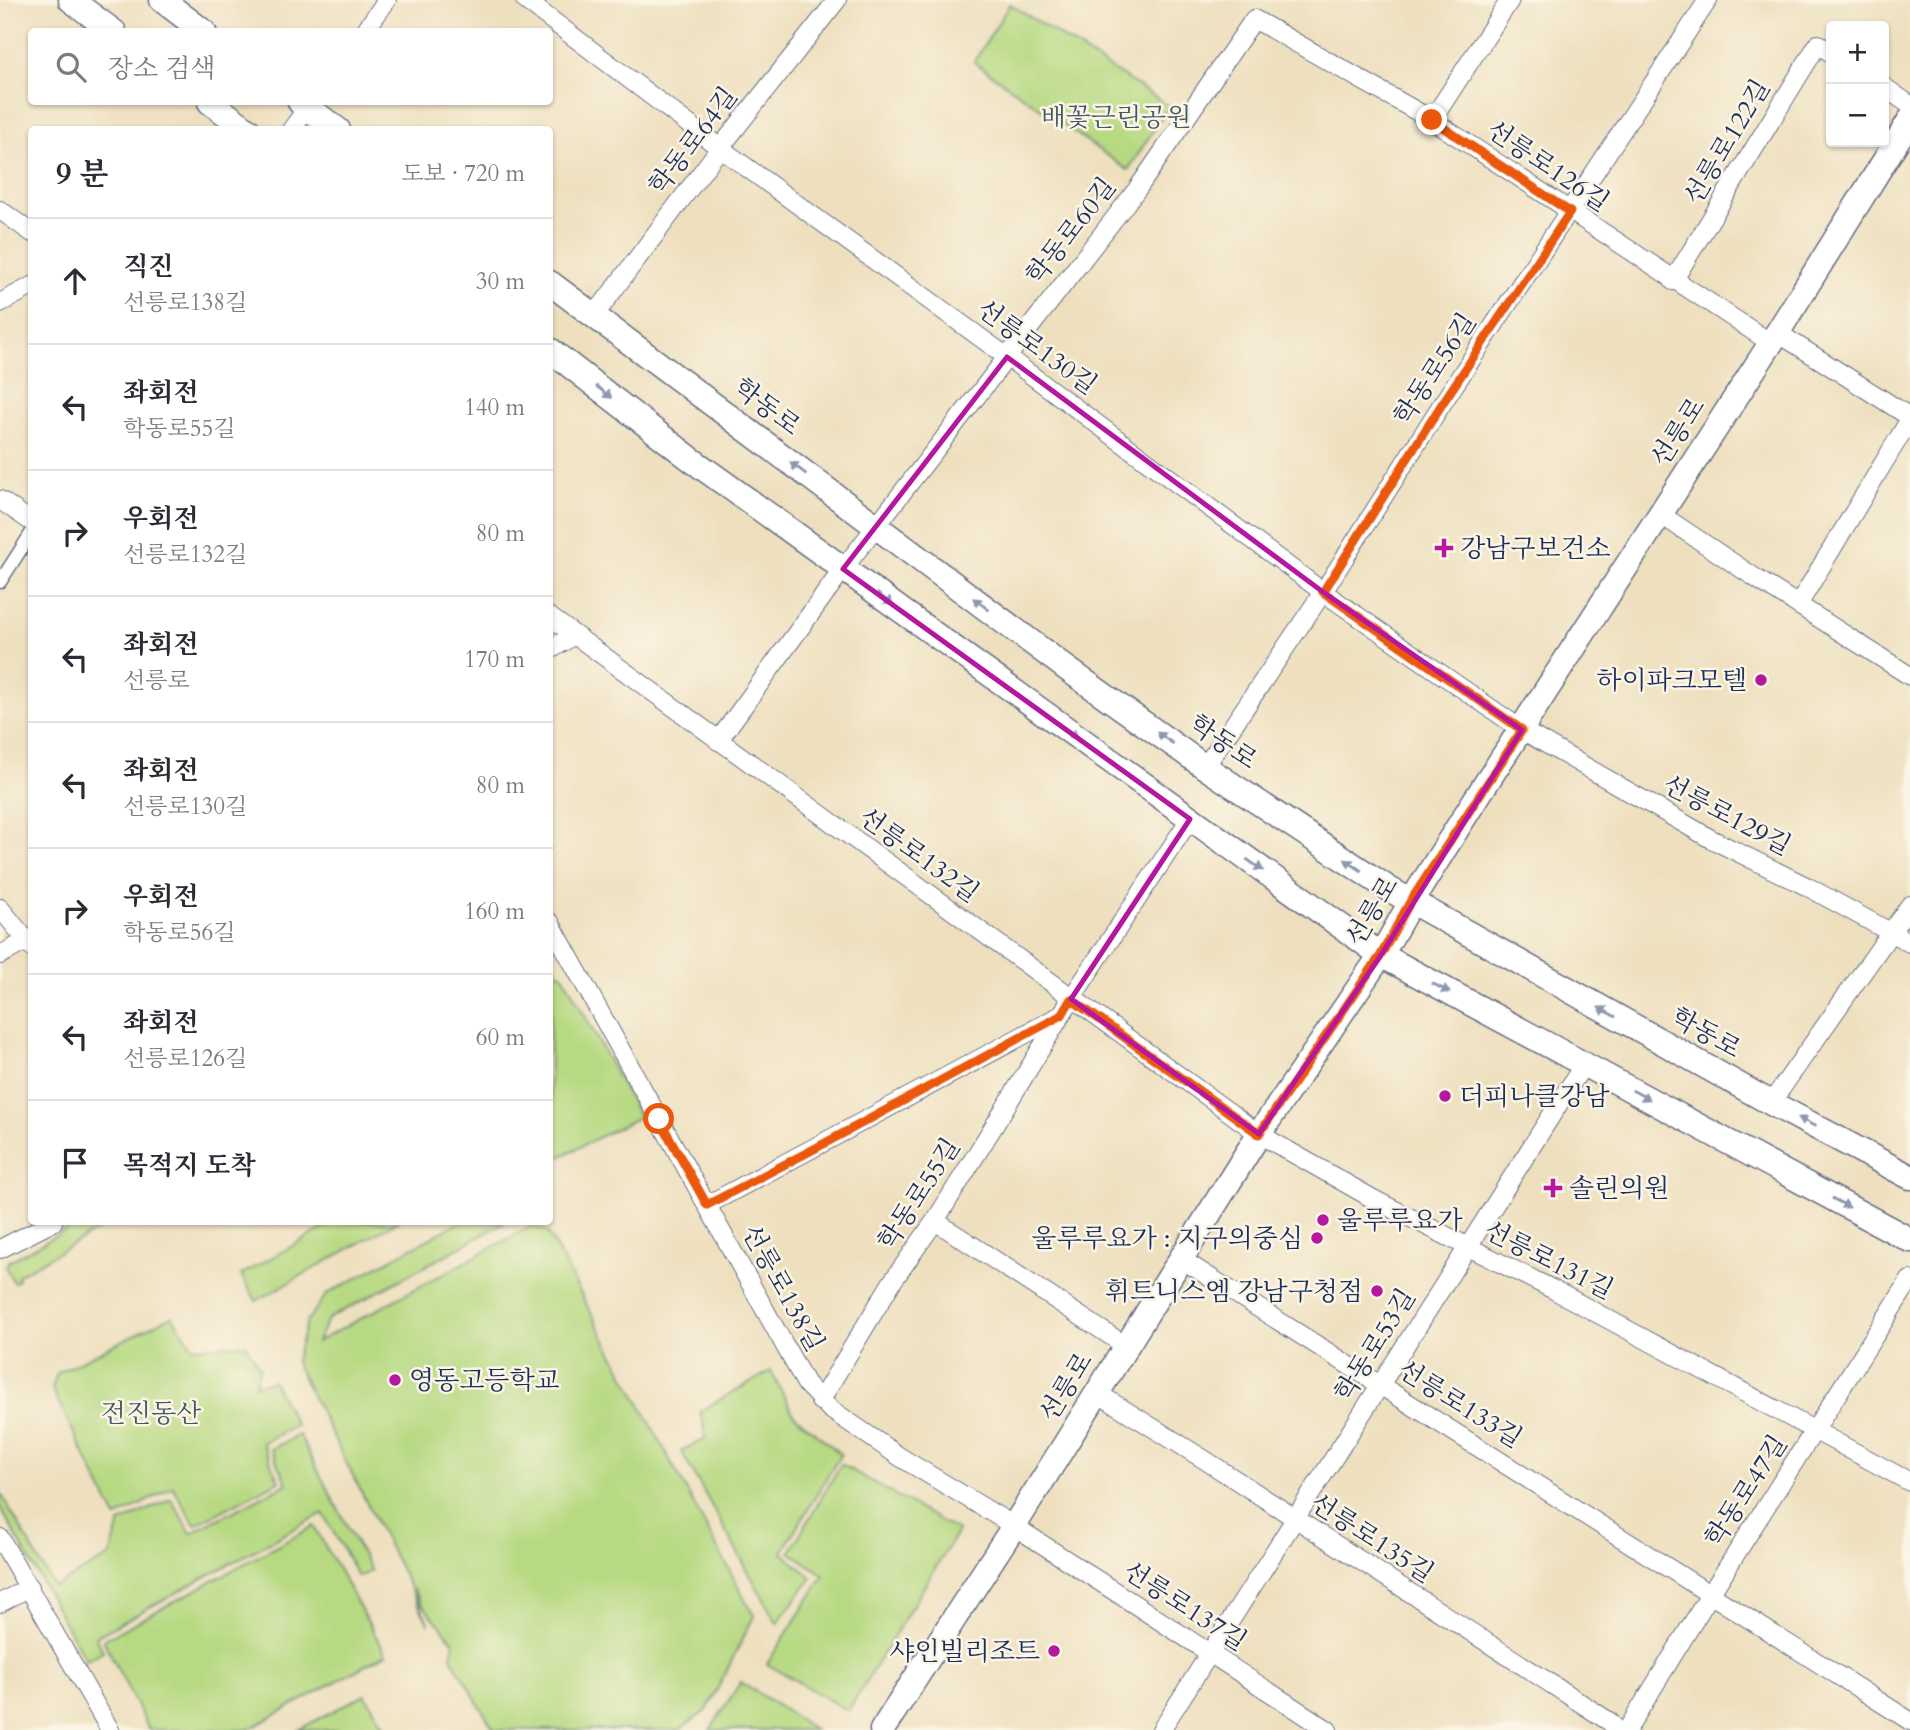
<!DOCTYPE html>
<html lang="ko">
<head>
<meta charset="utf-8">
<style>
  :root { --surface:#fff; --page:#f7f7f7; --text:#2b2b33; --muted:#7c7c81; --line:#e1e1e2 }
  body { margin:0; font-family:Cardo,"Noto Serif KR",serif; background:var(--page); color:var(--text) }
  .controls { position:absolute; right:21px; top:21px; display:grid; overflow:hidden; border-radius:7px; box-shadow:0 2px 5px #0004 }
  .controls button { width:63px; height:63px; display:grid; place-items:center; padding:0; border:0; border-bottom:2px solid var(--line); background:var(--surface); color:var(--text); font:35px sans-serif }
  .stop { position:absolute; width:21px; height:21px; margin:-16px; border:5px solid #ea580c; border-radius:50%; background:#fff }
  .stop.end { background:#ea580c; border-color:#fff; box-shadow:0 2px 7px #0008 }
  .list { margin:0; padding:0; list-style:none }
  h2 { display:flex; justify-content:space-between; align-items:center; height:91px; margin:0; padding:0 28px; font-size:30px }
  h2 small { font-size:23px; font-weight:400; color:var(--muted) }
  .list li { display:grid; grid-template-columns:46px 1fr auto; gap:21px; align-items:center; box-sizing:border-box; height:126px; padding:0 28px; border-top:2px solid var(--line) }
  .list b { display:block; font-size:26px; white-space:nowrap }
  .list p { margin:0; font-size:23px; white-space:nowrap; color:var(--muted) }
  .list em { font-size:23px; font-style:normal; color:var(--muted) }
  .icon { flex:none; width:38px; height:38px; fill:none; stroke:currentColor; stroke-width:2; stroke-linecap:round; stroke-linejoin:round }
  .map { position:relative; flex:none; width:1910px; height:1730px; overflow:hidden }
  .search { position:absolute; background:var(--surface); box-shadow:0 2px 5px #0004; left:28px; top:28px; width:525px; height:77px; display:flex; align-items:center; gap:18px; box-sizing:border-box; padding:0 24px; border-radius:7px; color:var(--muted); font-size:26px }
  .panel { position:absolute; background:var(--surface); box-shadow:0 2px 5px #0004; left:28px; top:126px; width:525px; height:1099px; border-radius:7px }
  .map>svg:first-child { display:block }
  .green { fill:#b6d981; stroke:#688470; stroke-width:2 }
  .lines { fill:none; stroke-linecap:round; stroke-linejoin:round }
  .pedestrian-casing { stroke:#656d80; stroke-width:15 }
  .minor-casing { stroke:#656d80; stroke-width:20 }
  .secondary-casing { stroke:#656d80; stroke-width:27 }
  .pedestrian { stroke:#fff; stroke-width:12 }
  .minor { stroke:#fff; stroke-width:18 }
  .secondary { stroke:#fff; stroke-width:24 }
  .oneway { fill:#8d97ae }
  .route { stroke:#ea580c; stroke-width:9 }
  .marked { fill:none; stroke:#b5179e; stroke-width:5; stroke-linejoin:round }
  .poi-dot { fill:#b5179e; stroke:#fcf5e5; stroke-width:2.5 }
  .labels { text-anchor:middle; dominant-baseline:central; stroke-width:5; stroke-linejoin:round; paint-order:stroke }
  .park-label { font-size:26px; fill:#425a67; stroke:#fcf5e5 }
  .street-label { font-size:26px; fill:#1b2f5e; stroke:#fcf5e5 }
  .poi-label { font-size:26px; fill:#1b2f5e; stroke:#fcf5e5; text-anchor:start }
</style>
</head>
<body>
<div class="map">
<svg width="1910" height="1730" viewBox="0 0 1910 1730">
  <rect width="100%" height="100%" fill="#fcf5e5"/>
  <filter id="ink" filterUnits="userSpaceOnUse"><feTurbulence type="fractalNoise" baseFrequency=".0143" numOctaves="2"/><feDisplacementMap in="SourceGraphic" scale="14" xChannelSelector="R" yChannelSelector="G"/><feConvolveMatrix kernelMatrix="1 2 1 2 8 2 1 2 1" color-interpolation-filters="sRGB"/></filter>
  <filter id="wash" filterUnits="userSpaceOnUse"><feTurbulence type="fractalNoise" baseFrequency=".00686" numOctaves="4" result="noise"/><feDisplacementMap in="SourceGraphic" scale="28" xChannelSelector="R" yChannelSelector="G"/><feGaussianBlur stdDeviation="1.57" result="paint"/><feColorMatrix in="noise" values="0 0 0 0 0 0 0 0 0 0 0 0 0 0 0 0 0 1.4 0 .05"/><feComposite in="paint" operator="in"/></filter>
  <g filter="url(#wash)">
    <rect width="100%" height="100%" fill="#eee0bf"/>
    <g class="green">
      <path d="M1010,4L1169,106L1128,170L974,62Z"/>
      <path d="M550,967L563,975L639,1117L550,1162Z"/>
      <path d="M81,1222H113L18,1275V1280L14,1283L6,1268L8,1262Z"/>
      <path d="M335,1222H397L256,1301L241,1275Z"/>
      <path d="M460,1222H506L328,1319L317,1342L532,1226L547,1231L754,1616L707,1710L679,1730H494L451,1657L454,1642L422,1604L413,1588L429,1625L295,1362L307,1321L327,1294Z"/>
      <path d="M172,1316L193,1347L246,1344L260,1368L255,1385L273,1381L296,1425L262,1443L279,1481L195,1525L173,1487L116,1518L52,1389L57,1373Z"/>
      <path d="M771,1371L794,1415L841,1454L782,1552L812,1578L777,1623L681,1451L706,1438L700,1411Z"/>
      <path d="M299,1435L371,1571L358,1577L323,1513L95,1637L103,1651L86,1661L0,1507V1492L54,1587L110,1556L120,1523L171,1499L191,1533L287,1484L271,1449Z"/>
      <path d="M841,1464L958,1531L848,1711L767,1664L824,1575L790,1552Z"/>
      <path d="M314,1526L386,1654L248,1730H149L103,1640Z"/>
      <path d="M741,1682L815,1730H710Z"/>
      <path d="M365,1694L386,1730H298Z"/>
    </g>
  </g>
  <g filter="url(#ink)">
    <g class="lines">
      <defs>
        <path id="pedestrian" d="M0,582L32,532"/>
        <g id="minor">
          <path d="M525,0L720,148L1007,357L1323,592L1522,730L1711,839L1808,887L1910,943"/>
          <path d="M364,32L387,0"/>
          <path d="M1884,87L1910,105"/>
          <path d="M1432,120L1510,0"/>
          <path d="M291,130L312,102"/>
          <path d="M0,210L32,233"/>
          <path d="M1673,281L1818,44L1831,53"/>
          <path d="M0,303L32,286"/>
          <path d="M594,316L720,148L837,0"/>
          <path d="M1778,333L1910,417"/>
          <path d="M0,500L32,522"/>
          <path d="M1660,514L1754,577L1910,676"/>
          <path d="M1798,605L1910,419"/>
          <path d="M550,617L1259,1134L1375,1200L1554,1290L1910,1482"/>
          <path d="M550,650L574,635"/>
          <path d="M718,741L843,569L1138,188L1254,19L1432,120L1771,343"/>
          <path d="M1205,767L1323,592L1442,404L1708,0"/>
          <path d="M0,908L32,947"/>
          <path d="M550,922L806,1384L830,1409L900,1457L1014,1526L1328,1730"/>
          <path d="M0,955L32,938"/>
          <path d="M1771,1103L1910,905"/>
          <path d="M707,1205L1061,1015"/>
          <path d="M935,1221L1126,1346"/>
          <path d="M0,1249L53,1222"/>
          <path d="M1181,1259L1910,1721"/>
          <path d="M1097,1393L1205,1460L1610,1722L1617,1730"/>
          <path d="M820,1401L892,1282L935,1221L997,1121L1071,999L1190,819"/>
          <path d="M0,1538L110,1730"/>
          <path d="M0,1603L30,1587"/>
          <path d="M1161,1730L1584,1064"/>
          <path d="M1627,1730L1711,1593L1910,1280"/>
        </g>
        <g id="secondary">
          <path d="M71,0L114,32"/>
          <path d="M162,0L204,32"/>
          <path d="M210,102L248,130"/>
          <path d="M300,102L338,130"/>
          <path d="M550,283L1070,671L1205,767L1389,889L1771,1103L1910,1177"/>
          <path d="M550,350L692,460L1381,955L1910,1240"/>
          <path d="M882,1730L1014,1526L1259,1134L1381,955L1411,902L1470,808L1771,343L1910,120"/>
        </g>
      </defs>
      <use href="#pedestrian" class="pedestrian-casing"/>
      <use href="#minor" class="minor-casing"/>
      <use href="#secondary" class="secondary-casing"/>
      <use href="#pedestrian" class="pedestrian"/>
      <use href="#minor" class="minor"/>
      <use href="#secondary" class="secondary"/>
    </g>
    <defs><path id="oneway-solid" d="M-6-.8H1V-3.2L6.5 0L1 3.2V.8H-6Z" transform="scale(1.75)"/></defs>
    <g class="oneway">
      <use href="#oneway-solid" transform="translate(604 392) rotate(38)"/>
      <use href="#oneway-solid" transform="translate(798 468) rotate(-143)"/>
      <use href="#oneway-solid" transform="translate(885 599) rotate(36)"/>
      <use href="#oneway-solid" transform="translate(981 604) rotate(-143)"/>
      <use href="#oneway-solid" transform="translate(1070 732) rotate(36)"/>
      <use href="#oneway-solid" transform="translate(1165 738) rotate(-145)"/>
      <use href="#oneway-solid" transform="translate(1255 865) rotate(35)"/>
      <use href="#oneway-solid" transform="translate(1353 865) rotate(-146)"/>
      <use href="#oneway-solid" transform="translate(1441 988) rotate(28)"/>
      <use href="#oneway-solid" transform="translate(1607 1012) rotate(-151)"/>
      <use href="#oneway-solid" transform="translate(1641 1095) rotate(28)"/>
      <use href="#oneway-solid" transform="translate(1807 1122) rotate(-152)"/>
      <use href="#oneway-solid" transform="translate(1841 1203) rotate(28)"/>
    </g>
  </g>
  <g class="lines" filter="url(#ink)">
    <path class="route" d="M659,1119L707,1205L816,1148L1062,1015L1071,999L1259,1134L1381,955L1410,902L1522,730L1323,592L1442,404L1570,212L1432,120"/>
  </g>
  <path class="marked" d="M1007,357L1323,592L1522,730L1381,955L1259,1134L1071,999L1190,819L843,569Z"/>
  <g class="poi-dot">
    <path d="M1440.5 537.5h7v7h7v7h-7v7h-7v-7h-7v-7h7z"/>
    <circle cx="1761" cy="680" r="7"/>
    <circle cx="1445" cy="1096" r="7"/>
    <path d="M1549.5 1177.5h7v7h7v7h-7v7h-7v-7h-7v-7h7z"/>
    <circle cx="1323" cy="1220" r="7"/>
    <circle cx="1317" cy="1238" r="7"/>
    <circle cx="1377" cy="1291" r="7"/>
    <circle cx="395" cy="1380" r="7"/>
    <circle cx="1054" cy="1651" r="7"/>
  </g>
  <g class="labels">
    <g class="park-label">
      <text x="1116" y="117">배꽃근린공원</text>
      <text x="151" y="1413">전진동산</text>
    </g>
    <g class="street-label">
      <text transform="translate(693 141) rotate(-53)">학동로64길</text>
      <text transform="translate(1727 142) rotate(-59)">선릉로122길</text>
      <text transform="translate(1548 166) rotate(34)">선릉로126길</text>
      <text transform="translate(1071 231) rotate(-52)">학동로60길</text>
      <text transform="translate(1037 347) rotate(36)">선릉로130길</text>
      <text transform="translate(1435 369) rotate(-57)">학동로56길</text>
      <text transform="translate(767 407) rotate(37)">학동로</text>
      <text transform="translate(1678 432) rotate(-57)">선릉로</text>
      <text transform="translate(1223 742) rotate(34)">학동로</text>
      <text transform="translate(1727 815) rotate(28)">선릉로129길</text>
      <text transform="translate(919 855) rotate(36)">선릉로132길</text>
      <text transform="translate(1372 911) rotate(-59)">선릉로</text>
      <text transform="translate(1706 1033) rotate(29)">학동로</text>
      <text transform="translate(919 1194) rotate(-57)">학동로55길</text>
      <text transform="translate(1549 1260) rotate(27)">선릉로131길</text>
      <text transform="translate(783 1288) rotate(61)">선릉로138길</text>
      <text transform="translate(1375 1345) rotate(-58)">학동로53길</text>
      <text transform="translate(1066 1387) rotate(-58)">선릉로</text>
      <text transform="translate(1460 1404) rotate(32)">선릉로133길</text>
      <text transform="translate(1746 1491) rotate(-57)">학동로47길</text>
      <text transform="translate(1372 1538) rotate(33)">선릉로135길</text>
      <text transform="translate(1185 1606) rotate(33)">선릉로137길</text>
    </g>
    <g class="poi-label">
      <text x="1460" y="548">강남구보건소</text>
      <text x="1747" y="680" text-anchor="end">하이파크모텔</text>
      <text x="1459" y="1096">더피나클강남</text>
      <text x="1569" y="1188">솔린의원</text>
      <text x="1337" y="1220">울루루요가</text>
      <text x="1303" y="1238" text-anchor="end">울루루요가 : 지구의중심</text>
      <text x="1363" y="1291" text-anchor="end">휘트니스엠 강남구청점</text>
      <text x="409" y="1380">영동고등학교</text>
      <text x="1040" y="1651" text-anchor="end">샤인빌리조트</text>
    </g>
  </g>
</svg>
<div class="controls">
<button>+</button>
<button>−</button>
</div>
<div class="stop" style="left:659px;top:1119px"></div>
<div class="stop end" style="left:1432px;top:120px"></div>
<div class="search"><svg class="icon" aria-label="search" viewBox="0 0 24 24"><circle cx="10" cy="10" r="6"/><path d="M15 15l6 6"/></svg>장소 검색</div>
<section class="panel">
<h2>9 분<small>도보 · 720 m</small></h2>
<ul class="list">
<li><svg class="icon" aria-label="ahead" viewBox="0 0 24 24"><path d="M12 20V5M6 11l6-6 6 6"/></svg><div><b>직진</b><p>선릉로138길</p></div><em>30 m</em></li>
<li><svg class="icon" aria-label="left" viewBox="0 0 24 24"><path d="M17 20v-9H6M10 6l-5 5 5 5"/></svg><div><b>좌회전</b><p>학동로55길</p></div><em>140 m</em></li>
<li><svg class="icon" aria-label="right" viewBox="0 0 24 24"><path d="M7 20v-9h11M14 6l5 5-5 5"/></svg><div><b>우회전</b><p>선릉로132길</p></div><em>80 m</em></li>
<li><svg class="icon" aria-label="left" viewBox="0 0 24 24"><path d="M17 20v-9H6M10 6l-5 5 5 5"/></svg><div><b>좌회전</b><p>선릉로</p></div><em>170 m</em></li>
<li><svg class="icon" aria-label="left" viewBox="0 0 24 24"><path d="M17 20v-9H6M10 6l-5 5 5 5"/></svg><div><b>좌회전</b><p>선릉로130길</p></div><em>80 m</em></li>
<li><svg class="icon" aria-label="right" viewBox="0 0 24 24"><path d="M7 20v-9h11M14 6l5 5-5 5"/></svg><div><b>우회전</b><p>학동로56길</p></div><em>160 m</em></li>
<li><svg class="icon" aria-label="left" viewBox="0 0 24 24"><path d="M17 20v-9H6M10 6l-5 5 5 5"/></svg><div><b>좌회전</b><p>선릉로126길</p></div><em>60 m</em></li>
<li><svg class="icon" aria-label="arrive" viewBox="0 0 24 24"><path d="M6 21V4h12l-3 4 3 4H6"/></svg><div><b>목적지 도착</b></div></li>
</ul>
</section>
</div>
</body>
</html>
